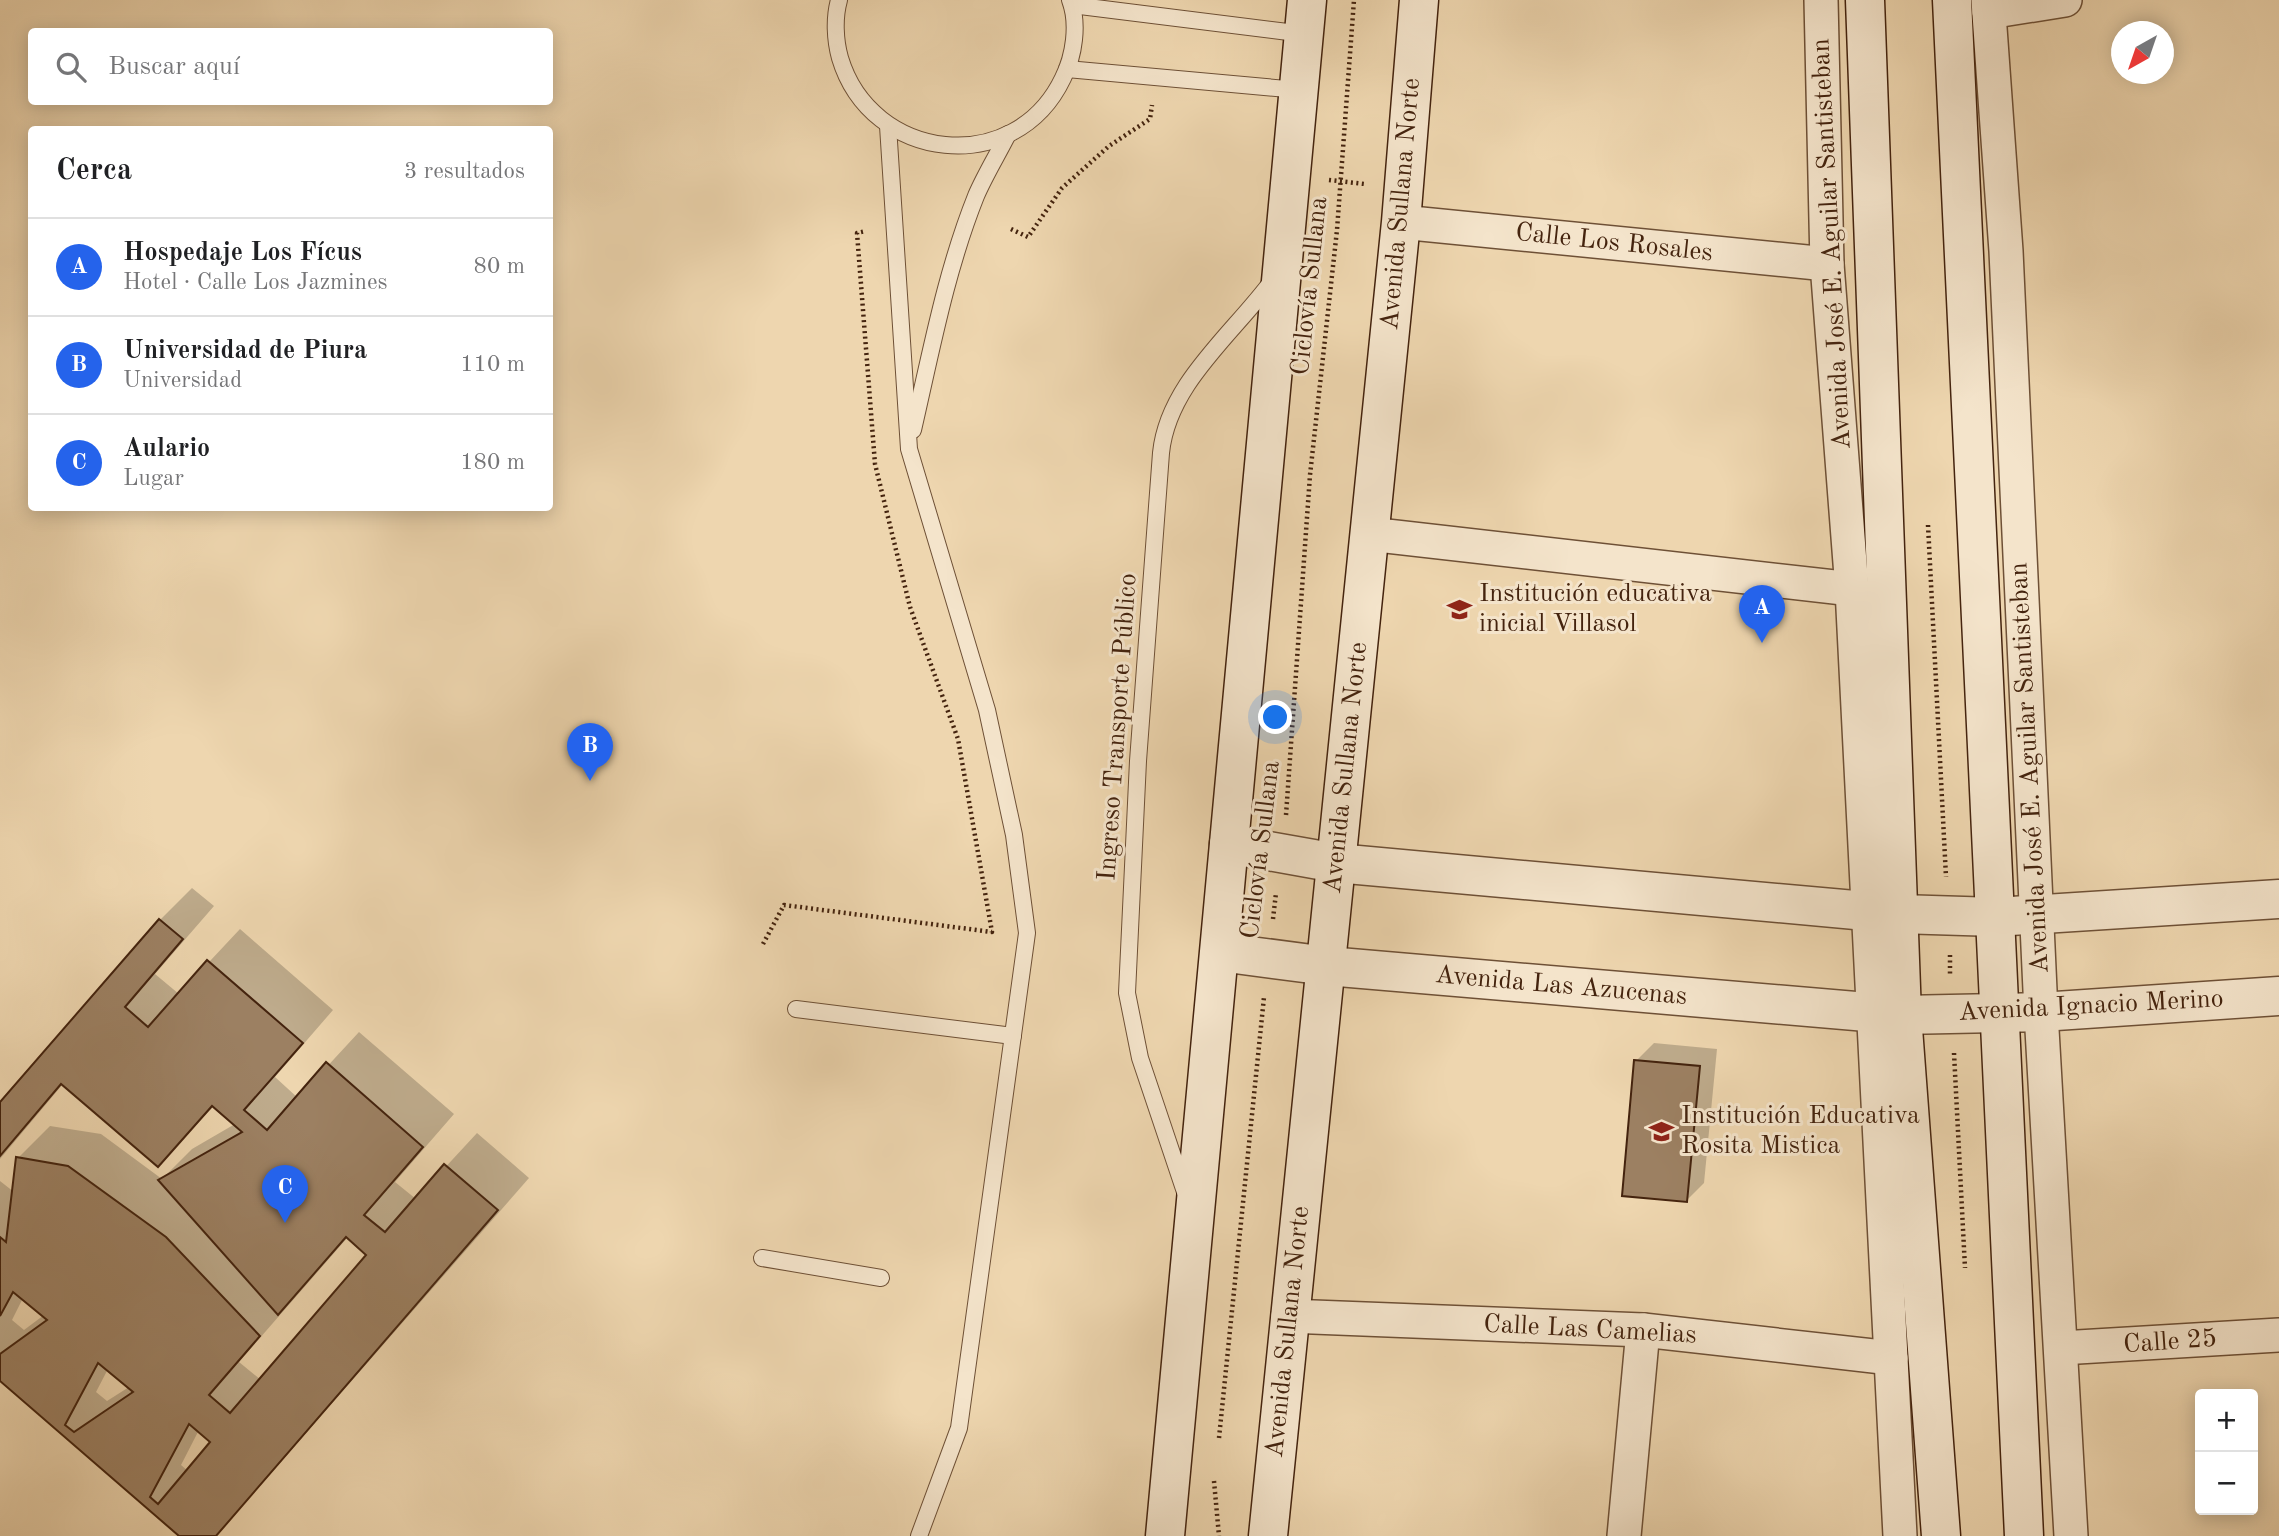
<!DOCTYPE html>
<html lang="es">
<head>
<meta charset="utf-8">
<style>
  :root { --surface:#fff; --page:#f2f2f2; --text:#202124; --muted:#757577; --line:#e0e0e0; --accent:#2563eb }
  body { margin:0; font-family:"Old Standard TT",serif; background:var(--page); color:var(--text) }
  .controls { position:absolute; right:21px; bottom:21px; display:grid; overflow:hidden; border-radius:7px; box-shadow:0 4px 18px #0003 }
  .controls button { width:63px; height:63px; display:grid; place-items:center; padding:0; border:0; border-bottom:2px solid var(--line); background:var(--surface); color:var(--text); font:35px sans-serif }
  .compass { position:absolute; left:2111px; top:21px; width:63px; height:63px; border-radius:50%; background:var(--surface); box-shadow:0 4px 18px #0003; rotate:220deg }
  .you { position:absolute; left:1276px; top:718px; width:24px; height:24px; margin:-18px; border:5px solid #fff; border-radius:50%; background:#1a73e8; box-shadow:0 0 0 10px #1a73e833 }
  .badge { display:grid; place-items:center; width:46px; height:46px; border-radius:50%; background:var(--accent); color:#fff; font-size:23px; font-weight:700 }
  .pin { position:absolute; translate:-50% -58px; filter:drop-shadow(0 2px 4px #0008) }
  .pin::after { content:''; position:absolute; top:37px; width:24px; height:21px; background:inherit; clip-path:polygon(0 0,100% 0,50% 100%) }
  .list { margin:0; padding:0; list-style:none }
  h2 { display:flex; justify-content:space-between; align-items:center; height:91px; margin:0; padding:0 28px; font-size:30px }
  h2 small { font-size:23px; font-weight:400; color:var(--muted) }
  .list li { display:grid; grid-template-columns:46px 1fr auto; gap:21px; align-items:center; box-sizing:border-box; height:98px; padding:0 28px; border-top:2px solid var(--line) }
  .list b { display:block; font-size:26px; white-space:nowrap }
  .list p { margin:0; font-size:23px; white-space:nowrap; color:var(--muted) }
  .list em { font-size:23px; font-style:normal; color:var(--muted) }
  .icon { flex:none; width:38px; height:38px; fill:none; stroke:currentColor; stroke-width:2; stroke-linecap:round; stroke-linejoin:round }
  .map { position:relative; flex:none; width:2279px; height:1536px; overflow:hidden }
  .search { position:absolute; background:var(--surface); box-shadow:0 4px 18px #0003; left:28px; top:28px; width:525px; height:77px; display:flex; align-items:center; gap:18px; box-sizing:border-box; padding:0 24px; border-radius:7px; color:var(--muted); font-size:26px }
  .panel { position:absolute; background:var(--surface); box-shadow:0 4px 18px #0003; left:28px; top:126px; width:525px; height:385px; border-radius:7px }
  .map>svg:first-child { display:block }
  .shadow { fill:#0003; fill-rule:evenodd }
  .building { fill:#9c8062; stroke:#44230e; stroke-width:2; fill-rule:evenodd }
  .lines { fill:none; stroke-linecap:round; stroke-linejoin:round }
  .service-casing { stroke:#6e5036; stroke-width:18 }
  .minor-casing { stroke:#6e5036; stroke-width:36 }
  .tertiary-casing { stroke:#6e5036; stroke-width:41 }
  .secondary-casing { stroke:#44230e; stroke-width:41 }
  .path { stroke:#44230e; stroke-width:4.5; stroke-dasharray:2 3.5; stroke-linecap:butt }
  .service { stroke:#f4e4cb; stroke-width:16 }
  .minor { stroke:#f4e4cb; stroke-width:33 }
  .tertiary { stroke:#f4e4cb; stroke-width:38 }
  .secondary { stroke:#f4e4cb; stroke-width:38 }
  .labels { text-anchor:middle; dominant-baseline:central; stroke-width:6; stroke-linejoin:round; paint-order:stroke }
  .street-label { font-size:26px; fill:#44230e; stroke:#f4e4cb }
  .poi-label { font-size:26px; fill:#44230e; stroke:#f4e4cb; text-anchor:start }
</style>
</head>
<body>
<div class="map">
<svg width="2279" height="1536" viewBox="0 0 2279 1536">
  <rect width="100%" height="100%" fill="#eed6af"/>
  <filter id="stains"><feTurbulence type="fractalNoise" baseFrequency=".00286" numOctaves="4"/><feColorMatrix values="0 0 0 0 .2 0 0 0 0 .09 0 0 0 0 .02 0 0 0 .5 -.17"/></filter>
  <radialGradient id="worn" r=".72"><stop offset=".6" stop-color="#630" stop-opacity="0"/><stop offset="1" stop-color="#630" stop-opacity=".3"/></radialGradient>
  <g class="shadow">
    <path d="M192,888L214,906L155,974L179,994L240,929L333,1010L275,1077L298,1098L359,1032L454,1114L395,1182L416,1199L477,1133L529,1178L216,1536H181L0,1379V1181L14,1192L18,1158L50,1126L101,1134L162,1179L192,1149L235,1124L214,1106L158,1165L63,1084L0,1159V1104L160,920ZM348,1237L369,1255L261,1380L239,1362ZM23,1298L44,1315L24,1330L12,1320ZM108,1369L129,1387L107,1401L96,1392ZM199,1430L213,1442L188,1471L181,1465Z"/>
    <path d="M1654,1043L1717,1049L1704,1183L1687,1200L1636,1061Z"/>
  </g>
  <g class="building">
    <path d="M159,919L183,939L125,1007L148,1027L207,960L303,1043L244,1110L267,1130L326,1062L423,1147L364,1215L385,1232L444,1164L498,1210L216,1536H179L0,1381V1354L47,1320L13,1292L0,1316V1237L6,1242L16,1157L68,1166L166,1237L260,1336L209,1395L230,1413L366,1255L346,1237L278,1315L158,1180L242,1132L212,1106L158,1167L61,1084L0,1156V1102ZM98,1363L133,1392L74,1432L65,1425ZM189,1424L210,1442L158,1504L150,1497Z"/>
    <path d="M1634,1060L1700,1066L1687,1202L1622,1196Z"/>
  </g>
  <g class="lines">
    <defs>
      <g id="service">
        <path d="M839,0C834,18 835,40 840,58C871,162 1015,179 1063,78C1074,56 1079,24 1070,0"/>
        <path d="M1072,5L1304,34"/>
        <path d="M1067,69L1298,90"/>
        <path d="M888,126L909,449L987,710L1014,835L1027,933L959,1428L919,1536"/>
        <path d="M913,430C931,352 946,271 976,196C985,175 998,154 1008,134"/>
        <path d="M796,1009L1013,1036"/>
        <path d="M1185,1192L1140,1058L1127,993L1138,761L1161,453C1168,384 1232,335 1272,281"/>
        <path d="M762,1258L881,1278"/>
      </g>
      <g id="minor">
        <path d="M1821,0L1827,264L1852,589L1900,1536"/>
        <path d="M1988,0L2006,251L2041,1012L2071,1536"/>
        <path d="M1989,12L2065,0"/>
        <path d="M1401,222L1827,264"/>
        <path d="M1369,534L1852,589"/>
        <path d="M1288,1316L1643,1330L1891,1358"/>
        <path d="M2061,1348L2279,1335"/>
        <path d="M1624,1536L1643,1330"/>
      </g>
      <g id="tertiary">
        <path d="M1229,844L1336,863L1899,914L1996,917L2279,899"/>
        <path d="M1220,952L1327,966L1902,1015L2041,1012L2279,996"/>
      </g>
      <g id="secondary">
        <path d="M1865,0L1902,1015L1941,1536"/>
        <path d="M1952,0L2024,1536"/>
        <path d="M1165,1536L1307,0"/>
        <path d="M1268,1536L1401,222L1419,0"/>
      </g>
    </defs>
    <use href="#service" class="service-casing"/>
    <use href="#minor" class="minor-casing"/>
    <use href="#tertiary" class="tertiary-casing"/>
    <use href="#secondary" class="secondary-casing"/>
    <g class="path">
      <path d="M1329,180L1365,184"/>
      <path d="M1011,229L1028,237L1062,188L1109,146L1150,119L1152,105"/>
      <path d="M1928,525L1946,877"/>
      <path d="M1286,815L1310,475L1337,230L1354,0"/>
      <path d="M1273,919L1276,893"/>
      <path d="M763,944L784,905L992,932L958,739L910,607L875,464L857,233L866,231"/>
      <path d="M1950,955V974"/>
      <path d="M1954,1053L1965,1268"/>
      <path d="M1219,1438L1264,997"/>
      <path d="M1214,1481L1219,1536"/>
    </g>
    <use href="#service" class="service"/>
    <use href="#minor" class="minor"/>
    <use href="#tertiary" class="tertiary"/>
    <use href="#secondary" class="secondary"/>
  </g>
  <defs>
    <symbol id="school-bare" viewBox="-9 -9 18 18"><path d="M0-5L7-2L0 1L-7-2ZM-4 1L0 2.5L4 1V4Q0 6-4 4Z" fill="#8f2418" stroke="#f4e4cb" stroke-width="2.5" paint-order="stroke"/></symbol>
  </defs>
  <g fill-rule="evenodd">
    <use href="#school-bare" x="1442" y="592" width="35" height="35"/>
    <use href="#school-bare" x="1644" y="1114" width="35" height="35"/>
  </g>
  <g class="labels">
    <g class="street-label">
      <text transform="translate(1401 204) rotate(-85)">Avenida Sullana Norte</text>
      <text transform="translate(1614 243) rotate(6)">Calle Los Rosales</text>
      <text transform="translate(1832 244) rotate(-93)">Avenida José E. Aguilar Santisteban</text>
      <text transform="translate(1310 286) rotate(-84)">Ciclovía Sullana</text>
      <text transform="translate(1118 727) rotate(-86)">Ingreso Transporte Público</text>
      <text transform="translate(1346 768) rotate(-84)">Avenida Sullana Norte</text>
      <text transform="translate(2030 768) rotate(-93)">Avenida José E. Aguilar Santisteban</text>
      <text transform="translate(1261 850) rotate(-83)">Ciclovía Sullana</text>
      <text transform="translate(1561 986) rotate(5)">Avenida Las Azucenas</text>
      <text transform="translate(2091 1006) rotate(-3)">Avenida Ignacio Merino</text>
      <text transform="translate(1590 1330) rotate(3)">Calle Las Camelias</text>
      <text transform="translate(1288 1332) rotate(-84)">Avenida Sullana Norte</text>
      <text transform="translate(2170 1342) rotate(-4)">Calle 25</text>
    </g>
    <g class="poi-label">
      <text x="1479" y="594">Institución educativa<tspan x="1479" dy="30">inicial Villasol</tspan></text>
      <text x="1681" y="1116">Institución Educativa<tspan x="1681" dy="30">Rosita Mistica</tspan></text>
    </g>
  </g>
  <rect width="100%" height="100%" filter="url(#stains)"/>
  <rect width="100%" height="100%" fill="url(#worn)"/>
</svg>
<div class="controls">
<button>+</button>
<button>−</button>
</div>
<svg class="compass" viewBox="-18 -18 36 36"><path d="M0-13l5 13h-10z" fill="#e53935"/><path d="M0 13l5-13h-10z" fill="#757577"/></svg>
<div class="you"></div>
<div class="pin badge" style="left:1762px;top:643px">A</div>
<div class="pin badge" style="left:590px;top:781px">B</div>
<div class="pin badge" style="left:285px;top:1223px">C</div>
<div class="search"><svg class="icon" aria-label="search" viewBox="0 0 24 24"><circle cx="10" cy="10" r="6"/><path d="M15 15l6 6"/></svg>Buscar aquí</div>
<section class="panel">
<h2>Cerca<small>3 resultados</small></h2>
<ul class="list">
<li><span class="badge">A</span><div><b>Hospedaje Los Fícus</b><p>Hotel · Calle Los Jazmines</p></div><em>80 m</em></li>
<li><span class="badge">B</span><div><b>Universidad de Piura</b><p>Universidad</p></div><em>110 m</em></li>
<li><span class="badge">C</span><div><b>Aulario</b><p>Lugar</p></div><em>180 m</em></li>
</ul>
</section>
</div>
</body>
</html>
